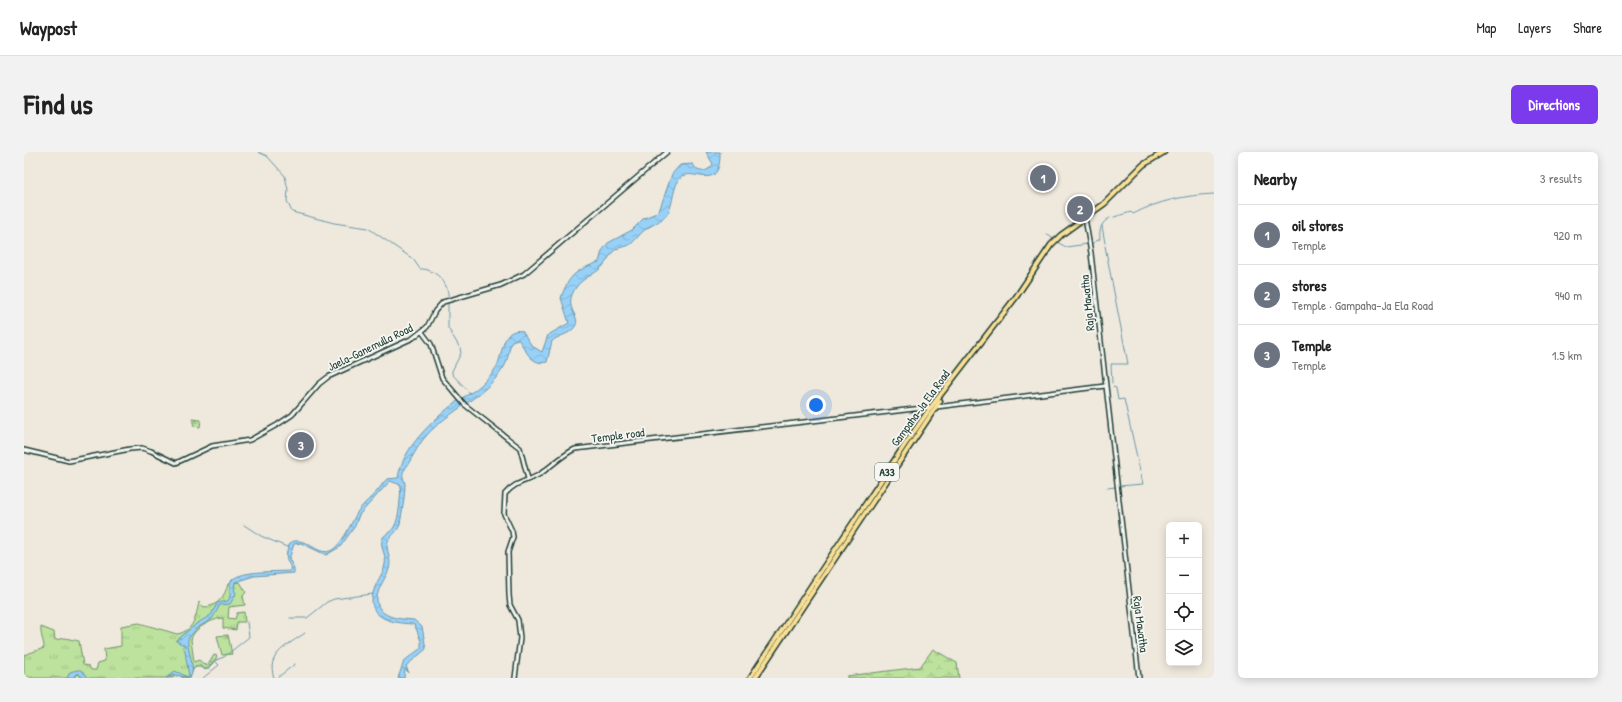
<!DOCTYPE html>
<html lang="en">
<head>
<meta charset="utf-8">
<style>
  :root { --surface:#fff; --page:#f2f2f2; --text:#222; --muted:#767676; --line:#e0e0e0; --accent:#7c3aed }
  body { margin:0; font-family:"Patrick Hand",sans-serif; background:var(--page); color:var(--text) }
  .controls { position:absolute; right:12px; bottom:12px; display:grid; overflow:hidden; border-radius:6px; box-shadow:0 2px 10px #0003 }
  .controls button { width:36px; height:36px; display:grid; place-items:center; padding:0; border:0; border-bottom:1px solid var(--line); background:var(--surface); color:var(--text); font:20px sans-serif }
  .you { position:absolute; left:792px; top:253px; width:14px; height:14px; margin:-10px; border:3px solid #fff; border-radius:50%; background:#1a73e8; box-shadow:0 0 0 6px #1a73e833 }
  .badge { display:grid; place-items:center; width:26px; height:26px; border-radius:50%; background:var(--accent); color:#fff; font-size:13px; font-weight:700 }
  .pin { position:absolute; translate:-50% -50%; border:2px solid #fff; box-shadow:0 1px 4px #0006 }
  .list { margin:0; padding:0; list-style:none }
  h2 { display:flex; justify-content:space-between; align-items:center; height:52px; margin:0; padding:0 16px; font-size:17px }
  h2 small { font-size:13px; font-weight:400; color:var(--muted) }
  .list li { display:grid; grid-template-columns:26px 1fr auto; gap:12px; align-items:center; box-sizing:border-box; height:60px; padding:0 16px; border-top:1px solid var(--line) }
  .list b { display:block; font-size:15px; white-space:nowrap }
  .list p { margin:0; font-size:13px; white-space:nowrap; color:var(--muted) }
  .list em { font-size:13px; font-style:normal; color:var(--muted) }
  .icon { flex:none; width:22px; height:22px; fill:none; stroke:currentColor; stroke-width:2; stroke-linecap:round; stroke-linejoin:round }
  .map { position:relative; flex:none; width:1190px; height:526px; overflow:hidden; border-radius:6px }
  header { display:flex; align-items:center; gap:24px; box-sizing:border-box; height:56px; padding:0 20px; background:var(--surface); border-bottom:1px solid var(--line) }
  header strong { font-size:19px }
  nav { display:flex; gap:22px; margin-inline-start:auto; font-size:14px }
  .intro { display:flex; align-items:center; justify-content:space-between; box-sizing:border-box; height:96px; padding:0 24px }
  h1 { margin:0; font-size:28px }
  .button { padding:10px 18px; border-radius:6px; background:var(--accent); color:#fff; font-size:14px; font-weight:700 }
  main { display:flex; gap:24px; padding:0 24px }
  aside { flex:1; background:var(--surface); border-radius:6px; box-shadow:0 2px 10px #0003 }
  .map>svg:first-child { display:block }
  .grass { fill:url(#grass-tufts); stroke:#6e9068 }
  .forest { fill:url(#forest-firs); stroke:#6e9068 }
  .wetland { fill:url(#wetland-marsh); stroke:#6e9068 }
  .cemetery { fill:url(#cemetery-stones); stroke:#6e9068 }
  .water { fill:url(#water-waves); stroke:#6896aa }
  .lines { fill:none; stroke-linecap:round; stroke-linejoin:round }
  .stream { stroke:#6896aa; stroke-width:1 }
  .secondary-casing { stroke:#1f3d34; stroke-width:6 }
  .highway-casing { stroke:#1f3d34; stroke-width:7 }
  .secondary { stroke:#f6f6f2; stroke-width:3 }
  .highway { stroke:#fadf96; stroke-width:4 }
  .labels { text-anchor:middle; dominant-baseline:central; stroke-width:3.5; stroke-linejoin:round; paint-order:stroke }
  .shield { fill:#f6f6f2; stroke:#60746d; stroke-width:1 }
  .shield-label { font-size:11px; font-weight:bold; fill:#1f3d34 }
  .street-label { font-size:12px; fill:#1f3d34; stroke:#f6f6f2 }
</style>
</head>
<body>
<header>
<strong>Waypost</strong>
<nav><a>Map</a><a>Layers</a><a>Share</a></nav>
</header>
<div class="intro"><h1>Find us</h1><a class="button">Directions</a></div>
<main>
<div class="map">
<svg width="1190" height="526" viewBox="0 0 1190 526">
  <defs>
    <pattern id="grass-tufts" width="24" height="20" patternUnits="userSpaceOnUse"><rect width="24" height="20" fill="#bce29d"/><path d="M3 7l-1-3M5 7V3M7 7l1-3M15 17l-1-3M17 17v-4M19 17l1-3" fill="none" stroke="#a1c388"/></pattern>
    <pattern id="forest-firs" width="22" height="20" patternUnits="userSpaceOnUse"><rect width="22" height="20" fill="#bce29d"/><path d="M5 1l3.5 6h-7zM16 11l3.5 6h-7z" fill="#a1c388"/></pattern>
    <pattern id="wetland-marsh" width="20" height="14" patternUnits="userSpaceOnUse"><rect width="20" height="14" fill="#bce29d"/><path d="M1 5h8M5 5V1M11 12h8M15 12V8" fill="none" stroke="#a1c388"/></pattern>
    <pattern id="cemetery-stones" width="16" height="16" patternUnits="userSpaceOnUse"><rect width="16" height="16" fill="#bce29d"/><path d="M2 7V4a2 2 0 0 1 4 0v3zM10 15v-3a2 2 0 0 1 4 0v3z" fill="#a1c388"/></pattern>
    <pattern id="water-waves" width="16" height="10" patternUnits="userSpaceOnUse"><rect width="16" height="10" fill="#98d1f8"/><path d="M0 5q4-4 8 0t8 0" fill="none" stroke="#83b4d5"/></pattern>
  </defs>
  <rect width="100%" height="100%" fill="#efe9dd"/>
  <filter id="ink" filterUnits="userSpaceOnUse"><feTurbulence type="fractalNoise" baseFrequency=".025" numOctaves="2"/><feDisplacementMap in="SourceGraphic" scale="8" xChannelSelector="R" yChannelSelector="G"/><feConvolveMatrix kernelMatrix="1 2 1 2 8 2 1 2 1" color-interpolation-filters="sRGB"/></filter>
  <g filter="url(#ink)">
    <path class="grass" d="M216,430L222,440L219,444L221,453L205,455L204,466L211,467L213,461L220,460L221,470H213L212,478L199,476V466C189,467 169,476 167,488L170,510L175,508L181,513H184L190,503L193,504L190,510L182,518L176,515H170L166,526H159L155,523L148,526H58L53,522L50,526H0V503L20,496C20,489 16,483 17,475L30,480L31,488L41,486L55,489L59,513L65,514L67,518H72L74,511L81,509L80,497L97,494V474L115,471L153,482C170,479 172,464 175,450L180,455C193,455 201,444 204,432Z"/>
    <path class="forest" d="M204,483L208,502L198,503L193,484Z"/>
    <path class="wetland" d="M909,497L933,511L935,526H823V524L896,515Z"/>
    <path class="cemetery" d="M168,267L177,268L176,275L170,274Z"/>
    <g class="water">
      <path d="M682,0H696C697,42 669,15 658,25C648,33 650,51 644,61C639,69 629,72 622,77C616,81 612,88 607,92C603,95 597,95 592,97C587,101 583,109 579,114C572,122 560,125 553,134C535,158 562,164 549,177C543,183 534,184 528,189L523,210C507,214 502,198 494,187L488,189C484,197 485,207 480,215C462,245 425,258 402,284C393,294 387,309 379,320C378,325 380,327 381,332C381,344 378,360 376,372C374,381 364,384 363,393C363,401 368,408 365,417C361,429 347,443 356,457C363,467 380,467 390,468L398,475L402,497L382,514L385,521L381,517L380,526H374L380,509L397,496V489L391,474L389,472C365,471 339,465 351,435C354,427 360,420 361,412C363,404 356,396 358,388C359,382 367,381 370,375C376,365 376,345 377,333L366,329L335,363L331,374L316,395L302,403L277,391L270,392L265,407L270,416V421L230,424L211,430L210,437L212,442L206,452L196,453L188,467L173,476L164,487C162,497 173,516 166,526L151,523L142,526L151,519L164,525L165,524L160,493L152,489L172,472L187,463L193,451L204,449C209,442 203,434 208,428C218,418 252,420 266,419C267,413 265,413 263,409C261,403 264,396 266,391C280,382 293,404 306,399C318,394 328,369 334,359C340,351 347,346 353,339C357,335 359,330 363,327L374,326C378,296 409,268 432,250C440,244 450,240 457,233C463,227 469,221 473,214C479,201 478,175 498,179L508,194L518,200L524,183L545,171L537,146C545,122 553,118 575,110L578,99L584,91L608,78L620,66L630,62L635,59L648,22L656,13L669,12C674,22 683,21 689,12Z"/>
      <path d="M53,518H57L64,526H60L54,521L49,526H43L46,520Z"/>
    </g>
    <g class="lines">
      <g class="stream">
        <path d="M234,0L243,4L261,24L264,38L263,49L268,60L310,71L344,76L389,107L396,117C410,116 426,131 424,146"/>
        <path d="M1090,65L1107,60L1109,62C1134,49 1162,43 1190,42"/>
        <path d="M1078,74L1081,91"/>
        <path d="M1023,82L1029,87"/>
        <path d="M1033,90L1042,95L1064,92"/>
        <path d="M1067,92L1076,87C1075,78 1077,70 1086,66"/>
        <path d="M1081,94L1104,212H1087L1088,231"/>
        <path d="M424,150V176L436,196L437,201L428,219V222L446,241"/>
        <path d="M1089,235L1092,236L1094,248L1100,247L1119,332L1095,334"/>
        <path d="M1083,336L1091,335"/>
        <path d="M220,373L237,384L265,396"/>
        <path d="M266,466H283L303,450L310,447L349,442"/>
        <path d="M168,518L175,513L180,517H184L189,509L200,505L225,485L223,470"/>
        <path d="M179,526L195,513L192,510L194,507"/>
        <path d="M250,526C241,501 265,493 281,481"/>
        <path d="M253,526L271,512"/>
      </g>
      <defs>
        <g id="secondary">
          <path d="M1061,66L1067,101L1115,526"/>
          <path d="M398,180L407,192L418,226L441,253L496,296L504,327"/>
          <path d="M912,255L1081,234"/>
          <path d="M0,298L45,309L106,297L118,296L127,299L152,311L188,294L226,288L253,273L268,263L295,232L304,225L389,186L403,175L411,159L419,150L477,133L500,122L643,0"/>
          <path d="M491,526L496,486L494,468L486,453L485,443L484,400L489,385L488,379L480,362L481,342C492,329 503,330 516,322C528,314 538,303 551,297L907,255"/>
        </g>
        <g id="highway">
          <path d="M726,526L880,294L907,255L992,145L1027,93L1037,83L1080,52L1119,13L1140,0"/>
          <path d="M731,526L916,249"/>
        </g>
      </defs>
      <use href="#secondary" class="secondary-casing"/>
      <use href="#highway" class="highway-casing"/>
      <use href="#secondary" class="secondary"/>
      <use href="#highway" class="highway"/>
    </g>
  </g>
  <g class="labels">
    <rect class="shield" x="851" y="311" width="24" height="18" rx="3"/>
    <g class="shield-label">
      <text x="863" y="320">A33</text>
    </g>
    <g class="street-label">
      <text transform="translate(1063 151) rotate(-96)">Raja Mawatha</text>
      <text transform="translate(346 195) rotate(-26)">Jaela-Ganemulla Road</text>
      <text transform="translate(896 256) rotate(-54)">Gampaha-Ja Ela Road</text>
      <text transform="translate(594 283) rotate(-7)">Temple road</text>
      <text transform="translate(1117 472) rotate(83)">Raja Mawatha</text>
    </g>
  </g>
</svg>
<div class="controls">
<button>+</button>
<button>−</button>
<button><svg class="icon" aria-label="locate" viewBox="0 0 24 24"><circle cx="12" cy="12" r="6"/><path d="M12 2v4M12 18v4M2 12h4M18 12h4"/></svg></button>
<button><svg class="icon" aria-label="layers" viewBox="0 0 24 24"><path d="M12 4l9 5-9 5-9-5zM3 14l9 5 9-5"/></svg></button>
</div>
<div class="you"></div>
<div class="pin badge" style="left:1019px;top:26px;background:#6b7280">1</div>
<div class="pin badge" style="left:1056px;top:57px;background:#6b7280">2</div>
<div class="pin badge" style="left:277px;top:293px;background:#6b7280">3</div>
</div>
<aside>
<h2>Nearby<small>3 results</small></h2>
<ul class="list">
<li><span class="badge" style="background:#6b7280">1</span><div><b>oil stores</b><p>Temple</p></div><em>920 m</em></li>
<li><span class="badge" style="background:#6b7280">2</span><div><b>stores</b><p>Temple · Gampaha-Ja Ela Road</p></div><em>940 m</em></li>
<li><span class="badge" style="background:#6b7280">3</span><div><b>Temple</b><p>Temple</p></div><em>1.5 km</em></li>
</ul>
</aside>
</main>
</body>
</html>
